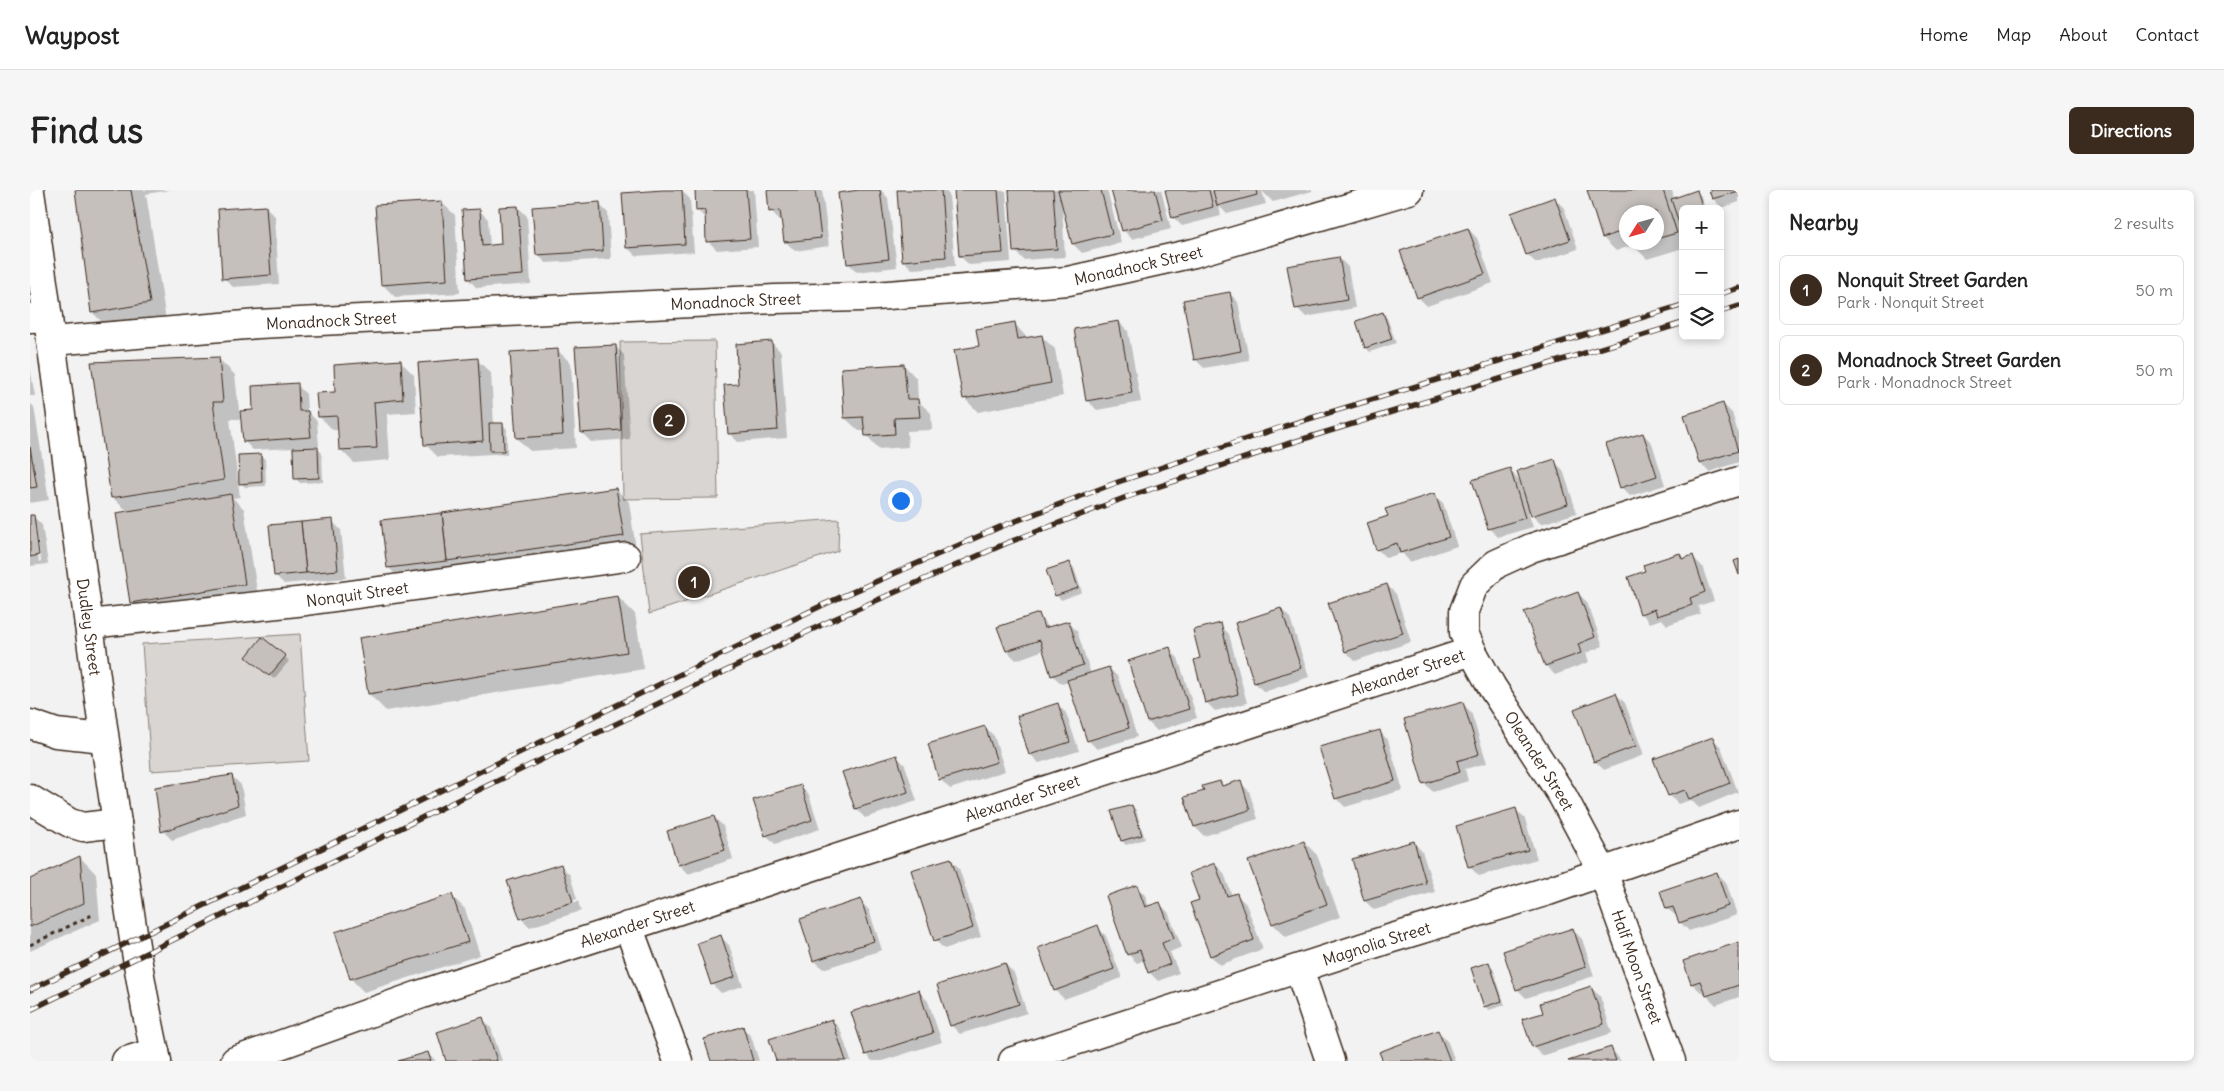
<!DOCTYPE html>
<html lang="en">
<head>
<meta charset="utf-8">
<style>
  :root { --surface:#fff; --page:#f6f6f6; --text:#222; --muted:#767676; --line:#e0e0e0; --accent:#3b2a1e }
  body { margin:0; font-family:Delius,sans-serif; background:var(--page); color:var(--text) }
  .controls { position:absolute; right:15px; top:15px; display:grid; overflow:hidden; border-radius:8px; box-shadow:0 2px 8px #0003 }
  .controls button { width:45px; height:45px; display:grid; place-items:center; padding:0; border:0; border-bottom:1px solid var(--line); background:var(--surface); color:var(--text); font:25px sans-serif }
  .compass { position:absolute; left:1589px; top:15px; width:45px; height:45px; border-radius:50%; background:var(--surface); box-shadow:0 2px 8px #0003; rotate:233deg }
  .you { position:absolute; left:870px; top:310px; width:18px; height:18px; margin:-12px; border:4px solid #fff; border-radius:50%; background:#1a73e8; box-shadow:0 0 0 8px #1a73e833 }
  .badge { display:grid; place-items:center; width:32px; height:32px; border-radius:50%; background:var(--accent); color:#fff; font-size:16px; font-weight:700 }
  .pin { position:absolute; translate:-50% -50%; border:2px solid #fff; box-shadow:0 1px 5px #0006 }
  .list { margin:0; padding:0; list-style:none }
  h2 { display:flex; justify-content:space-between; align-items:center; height:65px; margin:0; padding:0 20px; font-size:21px }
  h2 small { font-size:16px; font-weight:400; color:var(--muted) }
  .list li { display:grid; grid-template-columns:32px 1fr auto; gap:15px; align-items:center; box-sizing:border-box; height:70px; margin:0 10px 10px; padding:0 10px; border:1px solid var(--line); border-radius:8px }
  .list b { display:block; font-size:19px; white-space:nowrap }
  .list p { margin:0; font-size:16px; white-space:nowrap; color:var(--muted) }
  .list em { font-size:16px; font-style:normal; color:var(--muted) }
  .icon { flex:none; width:28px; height:28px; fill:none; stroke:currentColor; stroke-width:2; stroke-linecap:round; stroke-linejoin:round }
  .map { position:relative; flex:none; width:1709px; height:871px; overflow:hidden; border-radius:8px }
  header { display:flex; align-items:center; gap:30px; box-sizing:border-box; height:70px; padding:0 25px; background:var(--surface); border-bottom:1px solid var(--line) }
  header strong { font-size:24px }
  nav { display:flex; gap:28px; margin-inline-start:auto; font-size:18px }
  .intro { display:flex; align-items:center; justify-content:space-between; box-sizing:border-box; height:120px; padding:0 30px }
  h1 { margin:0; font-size:35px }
  .button { padding:12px 22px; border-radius:8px; background:var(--accent); color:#fff; font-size:18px; font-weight:700 }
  main { display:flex; gap:30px; padding:0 30px }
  aside { flex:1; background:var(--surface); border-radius:8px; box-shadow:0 2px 8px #0003 }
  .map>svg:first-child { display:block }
  .green { fill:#d8d5d2; stroke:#8a8078 }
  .shadow { fill:#0003; fill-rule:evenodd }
  .building { fill:#c6c0bd; stroke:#3b2a1e }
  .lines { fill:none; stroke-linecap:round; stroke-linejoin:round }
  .minor-casing { stroke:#3b2a1e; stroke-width:31 }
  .major-casing { stroke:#3b2a1e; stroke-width:31 }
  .path { stroke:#3b2a1e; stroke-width:3; stroke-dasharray:4 4; stroke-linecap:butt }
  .minor { stroke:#fff; stroke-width:28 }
  .major { stroke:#fff; stroke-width:28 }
  .rail-casing { stroke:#3b2a1e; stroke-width:5.5 }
  .rail { stroke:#fff; stroke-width:4; stroke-dasharray:11; stroke-linecap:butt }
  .labels { text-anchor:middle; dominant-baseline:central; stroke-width:4; stroke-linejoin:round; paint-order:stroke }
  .street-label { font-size:16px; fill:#3b2a1e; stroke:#fff }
</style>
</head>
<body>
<header>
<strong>Waypost</strong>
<nav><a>Home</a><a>Map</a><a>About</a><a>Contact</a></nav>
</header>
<div class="intro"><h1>Find us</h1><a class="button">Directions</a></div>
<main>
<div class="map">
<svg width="1709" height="871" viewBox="0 0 1709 871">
  <rect width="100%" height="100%" fill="#f3f2f2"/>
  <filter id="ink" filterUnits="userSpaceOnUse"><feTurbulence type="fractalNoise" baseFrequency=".02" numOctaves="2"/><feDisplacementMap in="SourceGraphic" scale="10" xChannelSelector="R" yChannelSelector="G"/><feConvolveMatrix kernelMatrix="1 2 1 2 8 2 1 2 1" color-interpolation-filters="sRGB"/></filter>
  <g filter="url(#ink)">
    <g class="green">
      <path d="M685,151L688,308L593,309L590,152Z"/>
      <path d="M809,329L808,361L619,424L610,344Z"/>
      <path d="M270,444L279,571L121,581L112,454Z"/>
    </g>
    <g class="shadow">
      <path d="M46,0H140L116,4L136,130L79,139L62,122Z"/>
      <path d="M651,0L660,9L664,62L606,66L597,57Z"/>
      <path d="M666,0H724L728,57L687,60L678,51L676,29L668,21Z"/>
      <path d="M738,0H792L799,56L765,61L756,52L753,30H750L741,21Z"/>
      <path d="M839,0H851L858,8L867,77L827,82L818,73Z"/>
      <path d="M868,0H915L919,5L925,76L882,79L873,70Z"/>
      <path d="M925,0L976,1L981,72L939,75L930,66Z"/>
      <path d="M980,0H1077L1091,53L1052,63L1043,54L1032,15L1035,67L994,70L985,61Z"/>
      <path d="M1082,0H1131L1141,39L1102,49L1093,40Z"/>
      <path d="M1136,0H1282V1L1243,12L1232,1L1236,14L1197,24L1189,16L1191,26L1152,36L1143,27Z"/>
      <path d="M1558,0H1642L1644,9L1667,2L1671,6L1675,19H1653V58L1617,69L1603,55L1586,61L1573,48ZM1596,22H1626V52H1596Z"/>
      <path d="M1681,0H1709V12L1692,18L1683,9Z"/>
      <path d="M1525,9L1534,18L1548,59L1506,73L1497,64Z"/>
      <path d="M411,12L425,25L430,103L365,107L352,94Z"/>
      <path d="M569,14L578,23L581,69L516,73L507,64Z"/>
      <path d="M236,17L245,26L249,94L203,97L194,88Z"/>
      <path d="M488,17L497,26L501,94L447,98L438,89L449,20L458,29L460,56H472Z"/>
      <path d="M1438,39L1447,48L1463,93L1397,116L1388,107Z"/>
      <path d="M1309,68L1318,77L1325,118L1276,127L1267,118Z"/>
      <path d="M1199,103L1208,112L1219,170L1174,178L1165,169Z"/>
      <path d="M1352,123L1357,128L1366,153L1340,162L1336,158Z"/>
      <path d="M1089,132L1098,141L1111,212L1067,220L1058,211L1045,140Z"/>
      <path d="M985,134L998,149L1011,146L1025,159L1033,206L948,222L934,208L951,157Z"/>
      <path d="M742,153L751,162L757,248L708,252L699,243L710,195Z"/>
      <path d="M585,156L594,165L600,249L561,252L552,243Z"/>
      <path d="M527,160L541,173L546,258L500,261L487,248Z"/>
      <path d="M188,168L205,185L210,229H200L210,307L203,308L214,319L228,407L115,426L102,412L98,322L82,307Z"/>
      <path d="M447,170L461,183L464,235H473L477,239V265L464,264L408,267L395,254Z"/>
      <path d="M370,171L384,185L386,222L357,224L360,270L324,273L311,260L309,240H303L290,227L307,203Z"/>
      <path d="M874,175L887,189L888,211L901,223L902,240L877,241L878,257L849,259L836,245V241H829L815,228L812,180Z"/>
      <path d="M0,178L5,206H0Z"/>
      <path d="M267,195L276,204L277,221L287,231L289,256H285L292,263L293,292L270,293L265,288L264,258L223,260L214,251L225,221Z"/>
      <path d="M0,213L4,217L19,310L0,313Z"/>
      <path d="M1693,214L1702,223L1709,246V272L1679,282L1670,273Z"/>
      <path d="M1613,244L1622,253L1635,295L1600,306L1591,297Z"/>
      <path d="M230,265L235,269L236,296L215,297L211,293Z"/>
      <path d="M1524,271L1533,280L1547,323L1511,334L1498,322L1503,337L1468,347L1459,338L1479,279L1491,292Z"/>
      <path d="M586,299L599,312L606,359L367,386L358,377L412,324Z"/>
      <path d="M1404,304L1413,313L1427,356L1380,372L1372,363L1356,368L1347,359L1360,327Z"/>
      <path d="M3,326L12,335L18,374L0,376V327ZM4,335H6L11,371L9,372Z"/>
      <path d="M302,331L311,340L316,388L254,394L245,385Z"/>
      <path d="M1649,364L1655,370L1663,367L1672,376L1684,411L1668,416L1670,424L1637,435L1632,429L1620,433L1612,424L1599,388L1616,382Z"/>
      <path d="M1040,374L1044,378L1052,402L1031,410L1026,405Z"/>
      <path d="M1357,395L1366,404L1381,452L1325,471L1316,462Z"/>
      <path d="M1548,403L1557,412L1573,456L1556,463L1559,472L1525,485L1516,476Z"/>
      <path d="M588,407L605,424L614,479L356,521L339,504Z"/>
      <path d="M1251,419L1260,428L1279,487L1234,502L1225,493L1206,433Z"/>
      <path d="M1009,425L1019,438L1038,432L1047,441L1061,484L1079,478L1088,487L1107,547L1067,559L1058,550L1039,492L1032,494L1022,485L1014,460L986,470L977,461Z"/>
      <path d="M1190,435L1199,444L1217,513L1185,521L1176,512L1171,469Z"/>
      <path d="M1139,459L1148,468L1167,528L1127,541L1118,532L1099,472Z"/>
      <path d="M255,467L259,471L244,489L221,471Z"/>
      <path d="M1586,504L1595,513L1614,565L1574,580L1565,571Z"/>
      <path d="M1432,513L1441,522L1457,573L1435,579L1438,591L1403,602L1394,593Z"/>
      <path d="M1027,514L1036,523L1049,561L1009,573L1000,564Z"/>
      <path d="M955,537L964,546L975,581L920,599L911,590L899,555Z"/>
      <path d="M1349,541L1358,550L1373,600L1315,617L1306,608Z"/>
      <path d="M1682,548L1691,557L1708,602L1669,618L1661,610L1648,614L1639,605Z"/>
      <path d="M866,566L875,575L887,611L835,628L826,619Z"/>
      <path d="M202,586L211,595L216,624L142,650L133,641Z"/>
      <path d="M1190,592L1194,597L1210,592L1219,601L1228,629L1174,646L1165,637L1175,602Z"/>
      <path d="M770,596L779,605L790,639L745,654L736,645Z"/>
      <path d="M1102,616L1106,620L1115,649L1096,655L1092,651L1083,622Z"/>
      <path d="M1486,620L1495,629L1507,669L1449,686L1440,677L1428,637Z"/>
      <path d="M684,627L693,636L703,669L658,684L649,675L639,642Z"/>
      <path d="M1274,652L1287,665L1310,727L1256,747L1243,734L1220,672Z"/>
      <path d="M1383,652L1392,661L1405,702L1344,720L1335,711Z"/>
      <path d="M50,667L66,684L70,730L0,761V690Z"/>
      <path d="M920,669L929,678L951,747L914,759L905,750Z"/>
      <path d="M1185,674L1194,683L1202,706L1207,705L1216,714L1233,759L1190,775L1181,766L1162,714L1170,711Z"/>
      <path d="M531,676L540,685L547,709L494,726V729L548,711L551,721L500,737L491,728Z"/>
      <path d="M1687,683L1696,692L1707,725L1659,741L1650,732L1648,727L1637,719L1632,702Z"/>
      <path d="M1106,696L1115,705L1119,717L1129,713L1138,722L1152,757L1140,762L1149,783L1128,791L1119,782L1115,770L1107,773L1098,764Z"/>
      <path d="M422,706L435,719L450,765L334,802L321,789Z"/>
      <path d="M830,711L839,720L852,760L793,779L784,770Z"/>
      <path d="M1067,737L1076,746L1092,788L1034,809L1025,800Z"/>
      <path d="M1543,740L1552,749L1564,786L1496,808L1487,799Z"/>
      <path d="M690,746L699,755L713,796L691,803L682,794Z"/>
      <path d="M1709,753V807L1686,815L1677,806L1675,801L1671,802L1662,794Z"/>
      <path d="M1459,773L1463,778L1475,815L1459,820L1455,816Z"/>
      <path d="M975,774L984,783L997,823L930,844L921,835Z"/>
      <path d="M1561,798L1570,806L1582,843L1512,866L1503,857L1514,824Z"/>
      <path d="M889,802L898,811L912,852L852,871H842L836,864Z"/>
      <path d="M452,829L461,838L472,871H418Z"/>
      <path d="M802,830L810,839L821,871H747Z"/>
      <path d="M712,837L721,846L729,871H683Z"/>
      <path d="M1408,841L1417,850L1425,871H1354Z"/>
      <path d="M1581,858L1591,871H1542Z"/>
      <path d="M398,863L406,871H372Z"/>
    </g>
    <g class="building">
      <path d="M45,0H101L120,113L61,123Z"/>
      <path d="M633,0H652L655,54L596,58L592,3Z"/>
      <path d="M665,0H716L720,49L676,52L675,20L666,21Z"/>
      <path d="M737,0H785L791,48L754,52L750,20L739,22Z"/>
      <path d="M829,0H850L859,69L817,74L808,3Z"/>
      <path d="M867,0H911L916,67L872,71Z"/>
      <path d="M924,0H968L973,63L929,66Z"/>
      <path d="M979,0H1023L1027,59L983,62Z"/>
      <path d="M1028,0H1071L1082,44L1042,54Z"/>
      <path d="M1081,0H1125L1133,30L1092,41Z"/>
      <path d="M1135,0H1179L1183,17L1142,28Z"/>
      <path d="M1183,0H1226L1227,5L1187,16Z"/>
      <path d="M1557,0H1633L1647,43L1626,49V22H1596V40L1572,48Z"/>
      <path d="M1667,0L1673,19H1653V35L1650,36L1641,9Z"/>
      <path d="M1679,0H1709V1L1682,9Z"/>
      <path d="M1525,7L1540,50L1496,65L1481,23Z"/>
      <path d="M412,11L417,90L351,95L345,15Z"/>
      <path d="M570,12L573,61L506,65L502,17Z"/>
      <path d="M236,16L241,85L192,89L188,19Z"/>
      <path d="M488,16L493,85L437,89L432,20L450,19L452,56L471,54L469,17Z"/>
      <path d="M1438,38L1455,84L1387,108L1370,61Z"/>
      <path d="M1309,67L1317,110L1265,119L1257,76Z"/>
      <path d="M1200,102L1211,161L1164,170L1153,110Z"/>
      <path d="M1353,122L1362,149L1335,158L1326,131Z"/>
      <path d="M1089,131L1102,203L1056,211L1044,139Z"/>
      <path d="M985,132L988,149L1012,145L1021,193L933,209L924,160L949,156L946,139Z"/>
      <path d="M742,151L748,240L698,244L694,195L708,194L706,154Z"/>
      <path d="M586,155L591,240L551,243L545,157Z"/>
      <path d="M528,159L533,245L486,248L480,162Z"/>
      <path d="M189,167L193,212H183L194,290L81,308L61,172Z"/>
      <path d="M448,168L453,251L394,255L388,173Z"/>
      <path d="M371,170L373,209L344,212L347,258L309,260L307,226L288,227L286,203L305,202L304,175Z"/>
      <path d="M874,174L877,209H888L890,227L864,228L865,244L835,246L833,227L814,228L811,178Z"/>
      <path d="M268,193L269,221H278L281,247L213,252L210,221L223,220L222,196Z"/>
      <path d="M1693,213L1708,261L1669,273L1654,225Z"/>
      <path d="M459,233H473L474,261H460Z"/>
      <path d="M1613,243L1627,286L1590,298L1576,254Z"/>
      <path d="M0,257L7,297L0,298Z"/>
      <path d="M288,257L289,288L264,289L263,258Z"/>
      <path d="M231,264L232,292L209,294L208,265Z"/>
      <path d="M1525,269L1538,314L1501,326L1487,281Z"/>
      <path d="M1480,278L1495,328L1458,339L1442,290Z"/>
      <path d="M586,298L594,346L417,371L412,323Z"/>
      <path d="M1405,303L1419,347L1370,363L1367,353L1346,360L1337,333L1358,326L1355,319Z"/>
      <path d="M201,304L215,394L100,413L86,323Z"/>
      <path d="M412,323L417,371L357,378L351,330Z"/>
      <path d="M0,325H4L9,365L0,367Z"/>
      <path d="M303,329L308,380L276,383L271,332Z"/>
      <path d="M271,332L276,383L244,386L239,335Z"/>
      <path d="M1650,363L1652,369L1663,365L1675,402L1660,408L1662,415L1627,426L1625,419L1610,424L1598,387L1615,381L1613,375Z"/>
      <path d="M1709,369V385L1704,371Z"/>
      <path d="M1040,372L1048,398L1025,406L1016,380Z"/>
      <path d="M1357,394L1373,443L1315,462L1298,413Z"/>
      <path d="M1548,402L1565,447L1548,454L1551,463L1515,476L1494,422Z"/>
      <path d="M588,406L597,462L338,504L329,448Z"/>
      <path d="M1251,418L1271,478L1224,493L1205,433Z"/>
      <path d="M1009,423L1014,438L1039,431L1053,475L1021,486L1010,450L976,461L967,437Z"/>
      <path d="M1191,433L1208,504L1175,513L1164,470L1170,468L1163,440Z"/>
      <path d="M232,447L256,466L239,486L216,467Z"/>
      <path d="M1140,457L1159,519L1117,532L1098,471Z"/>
      <path d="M1079,477L1099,538L1057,551L1037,490Z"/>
      <path d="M1586,503L1606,556L1564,572L1544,519Z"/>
      <path d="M1433,512L1449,564L1427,571L1430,582L1393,594L1374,529Z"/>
      <path d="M1028,513L1040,552L999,565L987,526Z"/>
      <path d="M955,536L967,572L909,590L898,554Z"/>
      <path d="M1350,540L1365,591L1305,609L1289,557Z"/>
      <path d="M1683,547L1700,593L1659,609L1655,600L1638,606L1623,569Z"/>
      <path d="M867,565L878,602L825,619L812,582Z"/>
      <path d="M202,585L208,615L131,642L125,597Z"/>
      <path d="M1211,590L1220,620L1164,637L1154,607L1174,601L1172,596L1190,591L1192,596Z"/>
      <path d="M771,595L782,630L735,646L723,610Z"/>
      <path d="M1102,615L1112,645L1091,651L1081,621Z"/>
      <path d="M1486,618L1498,660L1438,677L1426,636Z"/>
      <path d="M684,626L695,660L648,675L637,641Z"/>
      <path d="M1274,651L1297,714L1242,734L1218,671Z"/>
      <path d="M1384,651L1396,693L1334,711L1322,669Z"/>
      <path d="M50,666L54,713L0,737V689Z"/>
      <path d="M921,668L943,738L904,751L881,680Z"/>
      <path d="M1185,673L1197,706L1207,703L1224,750L1180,766L1160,713L1169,710L1159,683Z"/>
      <path d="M531,674L543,712L490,729L477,691Z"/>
      <path d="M1687,682L1698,716L1649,733L1643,717L1636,719L1630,701Z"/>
      <path d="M1107,695L1115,717L1130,712L1144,748L1132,753L1140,774L1118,783L1110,760L1097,765L1076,706Z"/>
      <path d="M422,704L438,752L320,789L305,742Z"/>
      <path d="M831,709L844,751L783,771L770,729Z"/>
      <path d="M1068,735L1084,779L1024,801L1008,758Z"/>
      <path d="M1543,738L1556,777L1486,800L1473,761Z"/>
      <path d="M691,745L705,787L681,795L667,753Z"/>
      <path d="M1709,752V795L1676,806L1670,791L1661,794L1653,771Z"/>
      <path d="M1459,772L1472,811L1454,817L1441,778Z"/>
      <path d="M975,773L989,814L920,836L907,795Z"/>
      <path d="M1561,796L1574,834L1502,857L1492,829L1513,823L1510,813Z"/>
      <path d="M889,800L903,843L835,865L821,822Z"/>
      <path d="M453,827L467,871H416L407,842Z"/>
      <path d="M802,829L816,871H746L739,849Z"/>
      <path d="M713,836L723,871H681L674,849Z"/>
      <path d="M1408,840L1420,871H1353L1349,862Z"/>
      <path d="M1581,857L1586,871H1538Z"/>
      <path d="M398,862L401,871H368Z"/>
    </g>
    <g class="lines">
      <defs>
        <g id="minor">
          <path d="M0,128L18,127"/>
          <path id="s1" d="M22,151L228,134L745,109L832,107L1038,91L1164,63L1379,0"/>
          <path id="s2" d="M59,434L276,411L596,367"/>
          <path id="s3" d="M1442,461L1462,497L1532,605L1573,682L1641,871"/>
          <path d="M0,534L26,543L74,548"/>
          <path d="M0,609L40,633L53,637L87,633"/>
          <path d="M598,736L648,871"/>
          <path d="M1269,779L1300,871"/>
          <path d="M96,871L125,862"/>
          <path id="s4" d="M205,871L392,804L1442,461L1434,443V421L1444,395L1466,374L1501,358L1709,291"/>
          <path id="s5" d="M983,871L1359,749L1518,701L1709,634"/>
        </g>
        <g id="major">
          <path id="s6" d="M0,2C30,203 53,405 83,606C96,694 107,784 127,871"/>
        </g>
      </defs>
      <use href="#minor" class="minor-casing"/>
      <use href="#major" class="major-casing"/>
      <path class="path" d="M0,755L64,724"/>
      <use href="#minor" class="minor"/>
      <use href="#major" class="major"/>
      <defs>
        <g id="rail">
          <path d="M1690,104L1709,98"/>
          <path d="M1690,122L1709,116"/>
          <path d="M0,800L795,414L970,337L1088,292L1252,237L1653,115"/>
          <path d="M0,820L436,606L802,430L977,353L1094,308L1257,254L1653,133"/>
        </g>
      </defs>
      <use href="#rail" class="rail-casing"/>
      <use href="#rail" class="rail"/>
    </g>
  </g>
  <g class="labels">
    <g class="street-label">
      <text stroke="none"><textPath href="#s1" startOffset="1090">Monadnock Street</textPath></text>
      <text stroke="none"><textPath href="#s1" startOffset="685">Monadnock Street</textPath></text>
      <text stroke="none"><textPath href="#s1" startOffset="280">Monadnock Street</textPath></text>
      <text stroke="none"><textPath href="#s2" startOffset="270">Nonquit Street</textPath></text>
      <text stroke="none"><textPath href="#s6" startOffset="439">Dudley Street</textPath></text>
      <text stroke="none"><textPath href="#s4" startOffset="1235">Alexander Street</textPath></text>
      <text stroke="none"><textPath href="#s3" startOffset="129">Oleander Street</textPath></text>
      <text stroke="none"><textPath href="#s4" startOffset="830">Alexander Street</textPath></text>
      <text stroke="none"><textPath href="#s4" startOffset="425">Alexander Street</textPath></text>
      <text stroke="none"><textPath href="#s5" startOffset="382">Magnolia Street</textPath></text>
      <text stroke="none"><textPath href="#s3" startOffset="358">Half Moon Street</textPath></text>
    </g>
  </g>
</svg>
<div class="controls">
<button>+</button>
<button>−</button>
<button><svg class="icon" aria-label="layers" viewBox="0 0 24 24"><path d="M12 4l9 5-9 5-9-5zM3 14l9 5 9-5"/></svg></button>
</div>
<svg class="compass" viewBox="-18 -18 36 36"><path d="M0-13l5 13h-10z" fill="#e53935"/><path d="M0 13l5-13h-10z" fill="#767676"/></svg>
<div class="you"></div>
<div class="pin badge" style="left:664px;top:392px">1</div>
<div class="pin badge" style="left:639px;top:230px">2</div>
</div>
<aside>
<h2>Nearby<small>2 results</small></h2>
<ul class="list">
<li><span class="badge">1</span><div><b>Nonquit Street Garden</b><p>Park · Nonquit Street</p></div><em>50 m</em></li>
<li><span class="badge">2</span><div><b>Monadnock Street Garden</b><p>Park · Monadnock Street</p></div><em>50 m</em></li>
</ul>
</aside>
</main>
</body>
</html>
